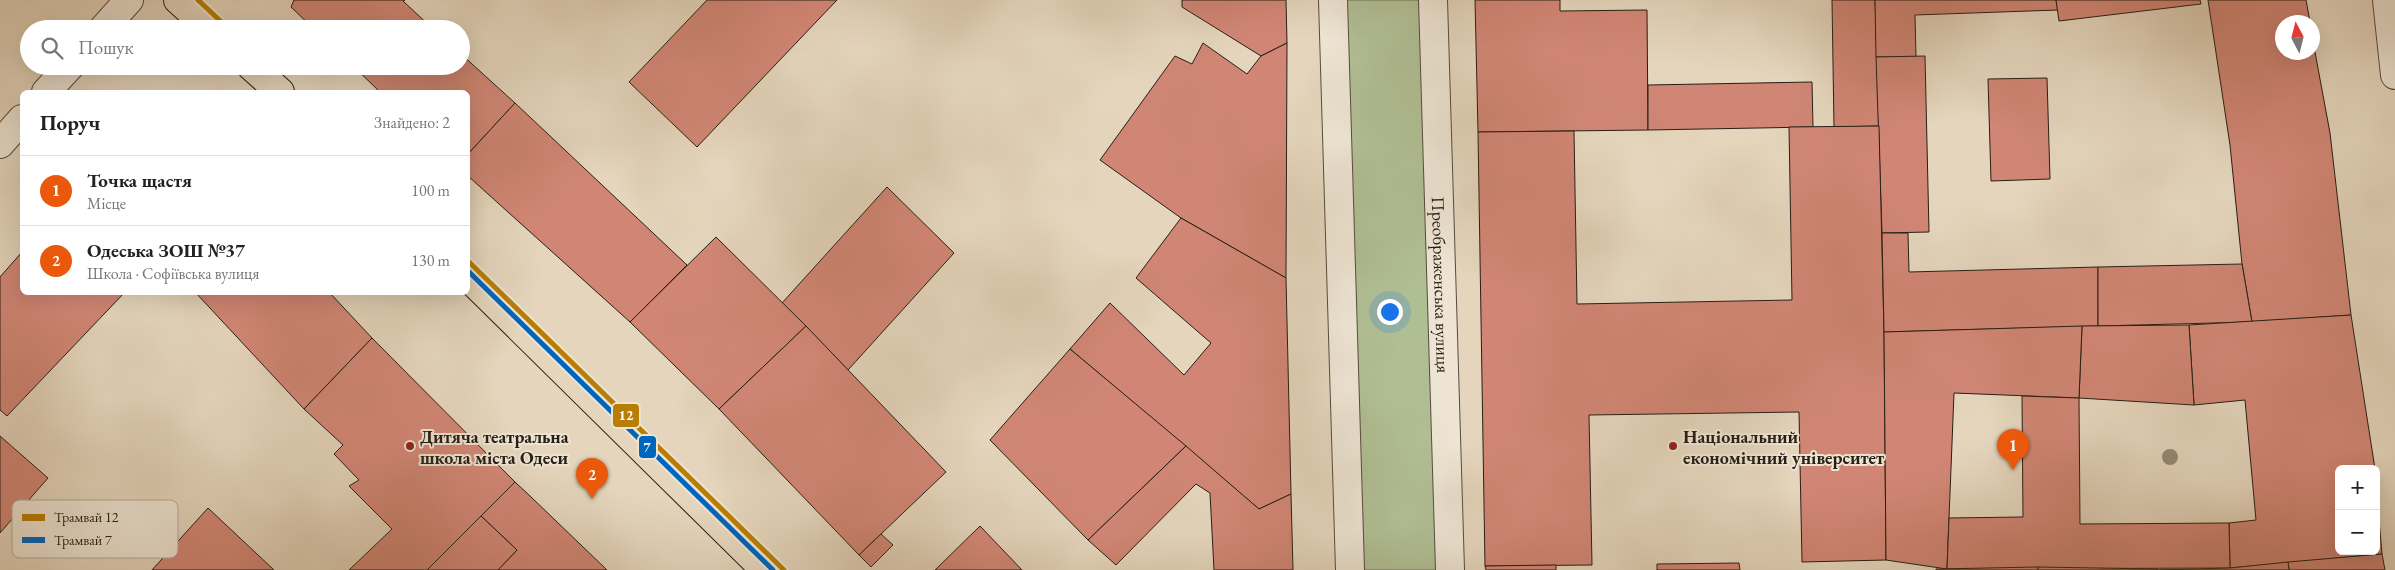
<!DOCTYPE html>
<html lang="uk">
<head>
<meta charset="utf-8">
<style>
  :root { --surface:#fff; --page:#f6f6f6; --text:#222; --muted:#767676; --line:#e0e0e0; --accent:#ea580c }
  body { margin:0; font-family:"EB Garamond",serif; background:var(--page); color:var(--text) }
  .controls { position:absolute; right:15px; bottom:15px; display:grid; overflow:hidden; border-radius:8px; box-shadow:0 5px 20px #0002 }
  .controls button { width:45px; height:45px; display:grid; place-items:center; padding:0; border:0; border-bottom:1px solid var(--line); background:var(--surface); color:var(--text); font:25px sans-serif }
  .compass { position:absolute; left:2275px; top:15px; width:45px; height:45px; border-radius:50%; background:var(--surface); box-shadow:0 5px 20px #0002; rotate:353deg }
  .you { position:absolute; left:1389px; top:311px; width:18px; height:18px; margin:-12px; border:4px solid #fff; border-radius:50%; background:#1a73e8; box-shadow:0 0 0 8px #1a73e833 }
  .badge { display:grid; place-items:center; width:32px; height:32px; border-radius:50%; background:var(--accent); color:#fff; font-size:16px; font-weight:700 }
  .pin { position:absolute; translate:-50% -41px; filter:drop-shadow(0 1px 2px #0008) }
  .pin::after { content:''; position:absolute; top:26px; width:18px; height:15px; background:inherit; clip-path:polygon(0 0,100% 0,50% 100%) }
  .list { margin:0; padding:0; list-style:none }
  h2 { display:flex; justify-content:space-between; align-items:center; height:65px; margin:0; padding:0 20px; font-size:21px }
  h2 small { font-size:16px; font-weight:400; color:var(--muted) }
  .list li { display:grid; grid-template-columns:32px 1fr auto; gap:15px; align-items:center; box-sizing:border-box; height:70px; padding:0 20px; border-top:1px solid var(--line) }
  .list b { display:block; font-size:19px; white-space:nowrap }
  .list p { margin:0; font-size:16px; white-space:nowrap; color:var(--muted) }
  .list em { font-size:16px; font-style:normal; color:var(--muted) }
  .icon { flex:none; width:28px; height:28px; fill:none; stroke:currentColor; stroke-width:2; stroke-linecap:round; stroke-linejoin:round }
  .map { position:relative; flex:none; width:2395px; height:570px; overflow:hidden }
  .search { position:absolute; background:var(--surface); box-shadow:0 5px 20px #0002; left:20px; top:20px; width:450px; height:55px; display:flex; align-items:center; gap:12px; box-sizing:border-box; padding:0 18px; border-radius:28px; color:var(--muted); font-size:19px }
  .panel { position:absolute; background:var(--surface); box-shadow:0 5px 20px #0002; left:20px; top:90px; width:450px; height:205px; border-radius:8px }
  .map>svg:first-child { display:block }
  .green { fill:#b0be93; stroke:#6c6e54 }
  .building { fill:#d18675; stroke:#271e14 }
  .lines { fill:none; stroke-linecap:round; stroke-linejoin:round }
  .minor-casing { stroke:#564c3e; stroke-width:30 }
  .major-casing { stroke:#271e14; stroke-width:30 }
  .minor { stroke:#ede4d3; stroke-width:28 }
  .major { stroke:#e4d5bc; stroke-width:28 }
  .tram-1-casing { stroke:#ede4d3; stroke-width:9 }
  .tram-2-casing { stroke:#ede4d3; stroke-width:9 }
  .tram-1 { stroke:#b97d06; stroke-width:5 }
  .tram-2 { stroke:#0065bd; stroke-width:5 }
  .tree { fill:#938b74 }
  .poi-dot { fill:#8f2418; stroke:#ede4d3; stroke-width:2 }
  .labels { text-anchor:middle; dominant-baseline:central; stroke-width:4; stroke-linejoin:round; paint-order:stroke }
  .street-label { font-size:18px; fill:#271e14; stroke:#ede4d3 }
  .poi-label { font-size:18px; font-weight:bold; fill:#271e14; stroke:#ede4d3; text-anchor:start }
  .key { fill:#ede4d3; stroke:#b2a99a; stroke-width:1 }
  .key-label { font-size:14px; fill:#271e14 }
  .line-badge { stroke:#ede4d3; stroke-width:2 }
  .badge-label { font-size:14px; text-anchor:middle; font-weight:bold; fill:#fff }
</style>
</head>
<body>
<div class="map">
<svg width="2395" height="570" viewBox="0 0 2395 570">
  <rect width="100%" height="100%" fill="#e4d5bc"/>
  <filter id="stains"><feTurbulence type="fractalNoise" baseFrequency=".004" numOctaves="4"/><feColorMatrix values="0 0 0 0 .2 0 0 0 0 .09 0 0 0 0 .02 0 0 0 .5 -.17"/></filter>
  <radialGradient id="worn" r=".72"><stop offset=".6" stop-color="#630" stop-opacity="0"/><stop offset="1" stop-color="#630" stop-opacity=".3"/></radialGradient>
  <path class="green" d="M1344,0H1421L1438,570H1359Z"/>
  <g class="building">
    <path d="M294,0H405L403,1L433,29H314L291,7Z"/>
    <path d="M707,0H837L697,147L629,82Z"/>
    <path d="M1182,0H1286L1287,43L1261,56L1182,7Z"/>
    <path d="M1475,0H1560V11L1647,10L1648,130L1478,132Z"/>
    <path d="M1832,0H1875L1879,126L1834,127Z"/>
    <path d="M1875,0H2056L2058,10L1915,15L1916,57H1876Z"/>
    <path d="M2056,0H2200L2201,4L2059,21Z"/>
    <path d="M2208,0H2306L2310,22H2282V52H2312V36L2330,133L2351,315L2252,322L2242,264L2230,145Z"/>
    <path d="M1203,43L1247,74L1261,56L1287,43L1286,278L1181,218L1100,160L1175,56L1192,64Z"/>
    <path d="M461,54L515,103L468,154V92H380L353,66H461Z"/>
    <path d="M1925,56L1929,232L1882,233L1876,57Z"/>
    <path d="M2047,78L2050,179L1991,181L1988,79Z"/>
    <path d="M1812,82L1813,127L1648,130V85Z"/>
    <path d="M515,103L687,265L630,322L468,176V154Z"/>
    <path d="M1879,126L1884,332L1886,560L1802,562L1799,412L1589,415L1592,565L1485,566L1478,132L1574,131L1577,304L1792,300L1789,127Z"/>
    <path d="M887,187L954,253L848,370L782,303Z"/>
    <path d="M1181,218L1286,278L1291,494L1259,509L1070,349L1110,303L1184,375L1211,343L1136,278Z"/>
    <path d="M1882,233H1908L1909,272L2098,267V326L1884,332Z"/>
    <path d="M716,237L806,326L719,409L630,322Z"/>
    <path d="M22,252V292H125L7,416L0,410V277Z"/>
    <path d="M2242,264L2252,322L2098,326V267Z"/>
    <path d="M195,292H329L372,338L304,409Z"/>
    <path d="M2351,315L2375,469H2339V551H2376V486L2382,554L2230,568L2229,523L2256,520L2245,400L2194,405L2189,325Z"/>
    <path d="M2189,325L2194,405L2079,398L2082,326Z"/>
    <path d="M806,326L946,472L859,555L719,409Z"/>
    <path d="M2082,326L2079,398L1954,393L1947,569L1886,560L1884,332Z"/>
    <path d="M372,338L515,482L427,570H349L392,529L349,486L359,480L334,454L343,445L304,409Z"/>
    <path d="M1070,349L1186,446L1088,540L990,440Z"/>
    <path d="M2022,396L2079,398L2080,524L2229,523L2230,568L1947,569L1949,518L2023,517Z"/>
    <path d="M0,436L48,478L0,533Z"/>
    <path d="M1186,446L1259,509L1291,494L1293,570H1214L1210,493L1196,484L1116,565L1088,540Z"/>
    <path d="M515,482L529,495L607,570H498L517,550L481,516Z"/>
    <path d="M208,508L274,570H152Z"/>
    <path d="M481,516L517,550L498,570H427Z"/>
    <path d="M980,526L1022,570H935Z"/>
    <path d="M881,534L893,545L871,567L859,555Z"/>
    <path d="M2382,554L2385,570H2289L2288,562Z"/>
    <path d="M2288,562L2289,570H2157L2230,568Z"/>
    <path d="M1739,563L1740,570H1657V564Z"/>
    <path d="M1556,565V570H1486L1485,566Z"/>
    <path d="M2038,567V570H1936V569Z"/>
    <path d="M2038,567L2157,569V570H2038Z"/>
  </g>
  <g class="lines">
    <defs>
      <g id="minor">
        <path d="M1333,0L1350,570"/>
        <path id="s1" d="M1433,0L1450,570"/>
        <path d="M2387,0L2395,75"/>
        <path d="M103,29L129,0"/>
        <path d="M46,92L70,66"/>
        <path d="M0,144L22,119"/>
      </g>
      <g id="major">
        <path d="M178,0L210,29"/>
        <path d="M251,66L280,92"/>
        <path d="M468,277L765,570"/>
      </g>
    </defs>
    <use href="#minor" class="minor-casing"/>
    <use href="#major" class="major-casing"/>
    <use href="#minor" class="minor"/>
    <use href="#major" class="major"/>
    <defs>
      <g id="tram-1">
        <path d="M198,0L229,29"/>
        <path d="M468,261L784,570"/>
      </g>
      <path id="tram-2" d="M468,271L773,570"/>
    </defs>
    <use href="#tram-1" class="tram-1-casing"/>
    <use href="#tram-2" class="tram-2-casing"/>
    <use href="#tram-1" class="tram-1"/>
    <use href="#tram-2" class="tram-2"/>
  </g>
  <circle class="tree" cx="2170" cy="457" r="8"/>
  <g class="poi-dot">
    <circle cx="410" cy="446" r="5"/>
    <circle cx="1673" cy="446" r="5"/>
  </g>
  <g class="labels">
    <g class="street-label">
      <text stroke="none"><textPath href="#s1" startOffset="285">Преображенська вулиця</textPath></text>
    </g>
    <g class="poi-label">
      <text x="420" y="436">Дитяча театральна<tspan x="420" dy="21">школа міста Одеси</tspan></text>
      <text x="1683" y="436">Національний<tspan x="1683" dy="21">економічний університет</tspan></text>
    </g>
  </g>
  <rect x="12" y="500" width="166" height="58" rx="8" class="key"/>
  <rect x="22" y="514" width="23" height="7" fill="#b97d06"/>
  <rect x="22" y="537" width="23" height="6" fill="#0065bd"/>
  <g class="key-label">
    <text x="54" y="522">Трамвай 12</text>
    <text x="54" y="545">Трамвай 7</text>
  </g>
  <g class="line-badge">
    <rect x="612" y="403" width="28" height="25" rx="5" fill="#b97d06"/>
    <rect x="638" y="435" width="19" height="24" rx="5" fill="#0065bd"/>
  </g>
  <g class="badge-label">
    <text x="626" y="420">12</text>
    <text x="647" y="452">7</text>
  </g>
  <rect width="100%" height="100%" filter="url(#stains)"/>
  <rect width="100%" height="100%" fill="url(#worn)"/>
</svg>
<div class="controls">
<button>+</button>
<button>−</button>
</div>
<svg class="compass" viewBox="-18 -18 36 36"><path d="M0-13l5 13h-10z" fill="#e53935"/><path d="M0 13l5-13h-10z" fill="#767676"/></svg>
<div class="you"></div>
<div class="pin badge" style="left:2013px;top:470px">1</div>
<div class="pin badge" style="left:592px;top:499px">2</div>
<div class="search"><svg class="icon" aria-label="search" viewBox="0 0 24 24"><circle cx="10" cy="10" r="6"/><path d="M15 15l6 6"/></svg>Пошук</div>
<section class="panel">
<h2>Поруч<small>Знайдено: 2</small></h2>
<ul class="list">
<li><span class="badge">1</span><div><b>Точка щастя</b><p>Місце</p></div><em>100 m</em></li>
<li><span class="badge">2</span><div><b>Одеська ЗОШ №37</b><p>Школа · Софіївська вулиця</p></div><em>130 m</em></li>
</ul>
</section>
</div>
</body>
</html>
